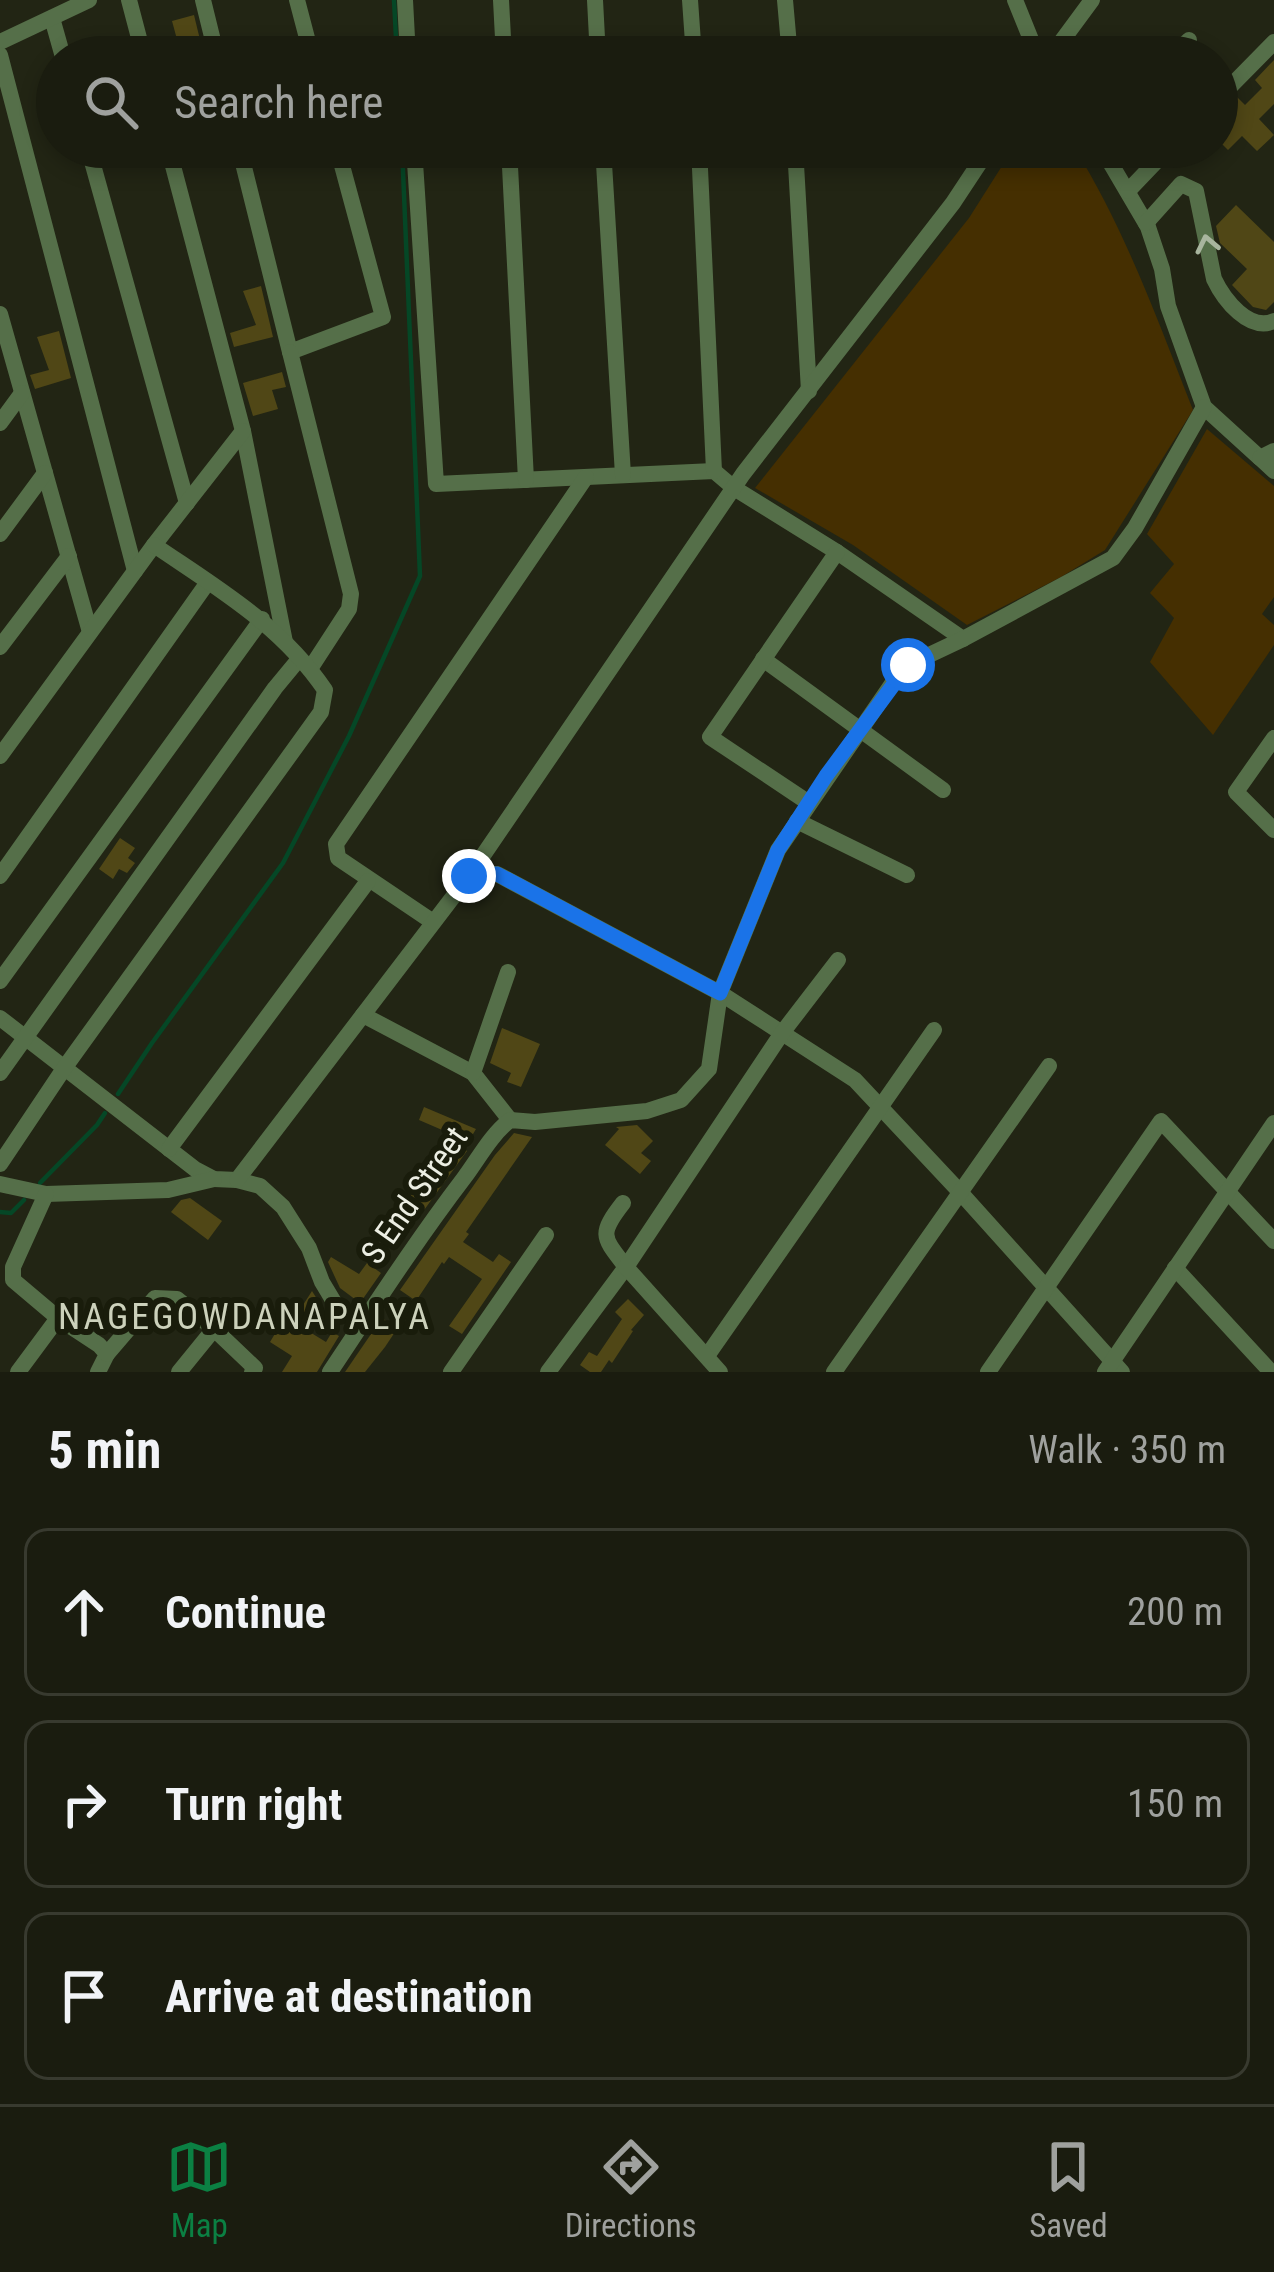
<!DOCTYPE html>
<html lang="en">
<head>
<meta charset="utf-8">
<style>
  :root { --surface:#1a1c0f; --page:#27291d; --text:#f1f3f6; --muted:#9fa19e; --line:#383a2f; --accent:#0b8043 }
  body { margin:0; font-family:"Roboto Condensed",sans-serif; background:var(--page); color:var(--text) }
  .stop { position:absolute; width:36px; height:36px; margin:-27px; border:9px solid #1a73e8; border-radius:50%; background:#fff }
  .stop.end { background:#1a73e8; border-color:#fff; box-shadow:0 3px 12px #0008 }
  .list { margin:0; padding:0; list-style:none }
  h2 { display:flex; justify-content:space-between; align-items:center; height:156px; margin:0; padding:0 48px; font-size:51px }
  h2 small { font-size:39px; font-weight:400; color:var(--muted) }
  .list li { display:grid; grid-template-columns:78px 1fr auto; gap:36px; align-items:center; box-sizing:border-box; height:168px; margin:0 24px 24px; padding:0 24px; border:3px solid var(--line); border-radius:24px }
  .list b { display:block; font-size:45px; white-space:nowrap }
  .list em { font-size:39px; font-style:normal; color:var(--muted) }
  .icon { flex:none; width:66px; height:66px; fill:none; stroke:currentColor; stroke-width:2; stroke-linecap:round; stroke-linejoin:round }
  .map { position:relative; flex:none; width:1274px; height:1372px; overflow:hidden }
  .search { position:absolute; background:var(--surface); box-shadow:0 6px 18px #0003; left:36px; right:36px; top:36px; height:132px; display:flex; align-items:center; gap:30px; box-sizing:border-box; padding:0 42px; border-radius:66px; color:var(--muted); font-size:45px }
  .sheet { height:732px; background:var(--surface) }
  nav { display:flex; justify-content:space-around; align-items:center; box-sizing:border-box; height:168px; border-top:3px solid var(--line); background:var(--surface); font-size:33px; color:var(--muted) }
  nav a { display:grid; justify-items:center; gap:6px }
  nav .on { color:var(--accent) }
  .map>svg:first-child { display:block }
  .green { fill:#452f01 }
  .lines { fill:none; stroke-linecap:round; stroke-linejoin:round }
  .stream { stroke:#054726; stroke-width:4.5 }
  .building { fill:#504716 }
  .minor { stroke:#556f49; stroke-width:16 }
  .oneway { stroke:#a8b59e }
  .route { stroke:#1a73e8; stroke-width:15 }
  .labels { text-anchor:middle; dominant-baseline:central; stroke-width:12; stroke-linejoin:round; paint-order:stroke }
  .street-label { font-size:33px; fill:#eceee3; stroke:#191c0b }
  .neighbourhood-label { font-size:36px; letter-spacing:3px; fill:#ccd1bb; stroke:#191c0b }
</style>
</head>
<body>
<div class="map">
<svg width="1274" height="1372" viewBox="0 0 1274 1372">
  <rect width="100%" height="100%" fill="#222514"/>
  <g class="green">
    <path d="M1014,147H1074C1125,229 1158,321 1193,410L1105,550L1061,577L967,625L853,545L755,488L969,218Z"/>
    <path d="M1207,429L1274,486V597L1262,614L1274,625V645L1213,735L1150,662L1174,618L1150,593L1174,564L1147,534Z"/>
  </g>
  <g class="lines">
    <g class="stream">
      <path d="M394,0L397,57"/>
      <path d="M118,1094L152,1043L283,863L349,736L420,576L402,147"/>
      <path d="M40,1183L97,1125L105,1113"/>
      <path d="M0,1212L11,1213L24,1200"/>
    </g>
  </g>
  <g class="building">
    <path d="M194,15L202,48L181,54L172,21Z"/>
    <path d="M1274,60V104L1259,119L1274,135L1257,151L1242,136L1228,150L1217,139V132L1224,125L1217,117V112L1225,110L1237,97L1245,105L1262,88L1255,80Z"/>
    <path d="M1236,205L1274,242V302L1266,310L1253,307L1232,285L1247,269L1220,243L1216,226Z"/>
    <path d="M261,286L273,337L234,347L230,333L256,325L243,291Z"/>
    <path d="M59,331L71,378L35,389L30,375L49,370L37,337Z"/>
    <path d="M282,372L286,387L272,390L278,409L253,416L243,383Z"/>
    <path d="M120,838L135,848L128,858L135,863L127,873L119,869L113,879L99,869Z"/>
    <path d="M502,1028L540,1044L521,1087L507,1082L511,1073L490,1063Z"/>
    <path d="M424,1107L476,1129L464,1149L467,1151L419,1217L403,1206L415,1189L418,1191L431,1172L429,1170L456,1136L419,1120Z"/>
    <path d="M637,1125L653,1141L641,1153L651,1161L640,1174L605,1145L619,1129L616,1127Z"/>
    <path d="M514,1133L532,1137L466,1232L469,1234L463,1242L493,1262L499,1254L511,1262L462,1334L449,1326L482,1279L449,1257L444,1264L442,1262L416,1301L400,1290L495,1155Z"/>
    <path d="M190,1198L222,1221L208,1240L171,1212L181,1200Z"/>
    <path d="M331,1257L359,1274L367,1263L381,1273L360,1303L340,1288L328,1262Z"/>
    <path d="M312,1291L322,1307L308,1331L326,1342L332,1332L339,1336L317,1372H282L292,1356L270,1342L288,1312L296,1316Z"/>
    <path d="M628,1299L644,1315L631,1330L633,1331L612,1363L609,1360L601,1372H590L580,1365L589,1352L597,1356L622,1319L615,1312Z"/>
    <path d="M382,1318L397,1329L385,1347L365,1372H345Z"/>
  </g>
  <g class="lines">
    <g class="minor">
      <path d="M129,0L144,57"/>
      <path d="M203,0L217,57"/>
      <path d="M297,0L312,57"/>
      <path d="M405,0L408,57"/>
      <path d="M501,0L504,57"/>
      <path d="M595,0L598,57"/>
      <path d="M690,0L694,57"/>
      <path d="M785,0L790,57"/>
      <path d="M1015,0L1038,57"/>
      <path d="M52,18L63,57"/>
      <path d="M0,42L89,0"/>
      <path d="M0,55L135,571"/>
      <path d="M1050,57L1092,0"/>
      <path d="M1171,57L1189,40"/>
      <path d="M1217,100L1274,42"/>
      <path d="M88,147L187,503"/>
      <path d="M168,147L243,431L285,642"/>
      <path d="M239,147L290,352L383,317L337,147"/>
      <path d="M414,147L436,484L714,471L734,488L837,552L963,639"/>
      <path d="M509,147L526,480"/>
      <path d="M603,147L623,475"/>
      <path d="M699,147L714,471"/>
      <path d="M795,147L809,391"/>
      <path d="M1101,147L1148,227L1162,269L1168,306L1204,407L1260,458"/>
      <path d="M1128,191L1170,147"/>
      <path d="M1146,223L1181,184L1196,191L1214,279C1224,300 1249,332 1274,321"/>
      <path d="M0,314L90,632"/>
      <path d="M290,352L351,594L349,609L310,669"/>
      <path d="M0,423L22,393"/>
      <path d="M1274,451L1260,458L1274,471"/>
      <path d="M0,534L45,473"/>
      <path d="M0,647L69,556"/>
      <path d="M763,659L943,790"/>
      <path d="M1274,738L1236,792L1274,830"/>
      <path d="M0,756L154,545L243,431"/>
      <path d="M809,803L710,737L837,552"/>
      <path d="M797,821L907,875"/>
      <path d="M0,876L208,582"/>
      <path d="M469,876L497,874L720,993L855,1080L960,1192L1122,1372"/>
      <path d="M433,922L338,858L336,844L586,477"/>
      <path d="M0,981L262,619"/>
      <path d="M363,1015L473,1073L510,1120"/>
      <path d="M0,1018L195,1169L214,1179L237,1180L260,1186L283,1207L309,1248L322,1282L337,1307L362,1324"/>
      <path d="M0,1073L275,688L299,659"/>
      <path d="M473,1073L508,972"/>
      <path d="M169,1149L368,881"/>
      <path d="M0,1164L65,1067L321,712L325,690C281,625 217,588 154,545"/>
      <path d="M237,1180L469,876L743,474L953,203L990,147"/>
      <path d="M0,1184L46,1194L168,1190L214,1179"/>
      <path d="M46,1194L13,1267V1280L58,1318L99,1345L107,1354L98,1372"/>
      <path d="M1175,1268L1271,1372"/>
      <path d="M214,1329L255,1368L252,1372"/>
      <path d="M107,1354L155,1298L177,1299L214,1329L179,1372"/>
      <path d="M707,1356L934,1030"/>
      <path d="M18,1372L58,1318"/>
      <path d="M330,1372C374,1306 416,1241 464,1178C479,1158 490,1136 510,1120L535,1122L647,1111L681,1100L709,1069L720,993L778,850L894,681L908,665L963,639L1113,558L1135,528L1204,407"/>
      <path d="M451,1372L546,1235"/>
      <path d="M548,1372L626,1267C603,1237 598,1235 623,1203"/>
      <path d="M720,1372L626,1267L782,1033L838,960"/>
      <path d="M834,1372L1049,1066"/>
      <path d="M988,1372L1161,1121L1274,1241"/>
      <path d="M1105,1372L1274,1123"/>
    </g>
  </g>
  <defs><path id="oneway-chevron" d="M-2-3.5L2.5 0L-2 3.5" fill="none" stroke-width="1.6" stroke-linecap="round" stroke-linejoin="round" transform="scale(3)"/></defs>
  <use class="oneway" href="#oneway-chevron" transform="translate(1207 244) rotate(-102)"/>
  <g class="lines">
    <path class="route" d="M469,876L497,874L720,993L778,850L826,776L908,665"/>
  </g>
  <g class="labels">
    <g class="street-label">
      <text transform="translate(414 1195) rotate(-55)">S End Street</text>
    </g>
    <g class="neighbourhood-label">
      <text x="245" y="1317">NAGEGOWDANAPALYA</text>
    </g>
  </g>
</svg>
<div class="stop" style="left:908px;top:665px"></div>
<div class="stop end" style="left:469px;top:876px"></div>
<div class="search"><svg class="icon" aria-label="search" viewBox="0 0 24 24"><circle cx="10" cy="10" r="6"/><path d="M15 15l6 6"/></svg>Search here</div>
</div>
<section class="sheet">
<h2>5 min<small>Walk · 350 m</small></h2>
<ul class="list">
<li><svg class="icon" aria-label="ahead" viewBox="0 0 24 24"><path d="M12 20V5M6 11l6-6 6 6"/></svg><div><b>Continue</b></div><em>200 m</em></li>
<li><svg class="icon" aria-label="right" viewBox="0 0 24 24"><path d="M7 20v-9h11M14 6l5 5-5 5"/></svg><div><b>Turn right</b></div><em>150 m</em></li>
<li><svg class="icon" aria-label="arrive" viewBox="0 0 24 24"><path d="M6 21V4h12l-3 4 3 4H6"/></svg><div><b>Arrive at destination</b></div></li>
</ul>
</section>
<nav>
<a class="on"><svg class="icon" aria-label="map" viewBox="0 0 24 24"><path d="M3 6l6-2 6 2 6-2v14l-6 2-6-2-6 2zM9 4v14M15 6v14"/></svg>Map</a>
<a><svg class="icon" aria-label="directions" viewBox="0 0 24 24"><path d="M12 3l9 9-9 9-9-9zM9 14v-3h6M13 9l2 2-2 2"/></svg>Directions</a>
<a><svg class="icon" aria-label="saved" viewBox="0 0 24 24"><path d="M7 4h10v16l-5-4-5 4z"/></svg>Saved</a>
</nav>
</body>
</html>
